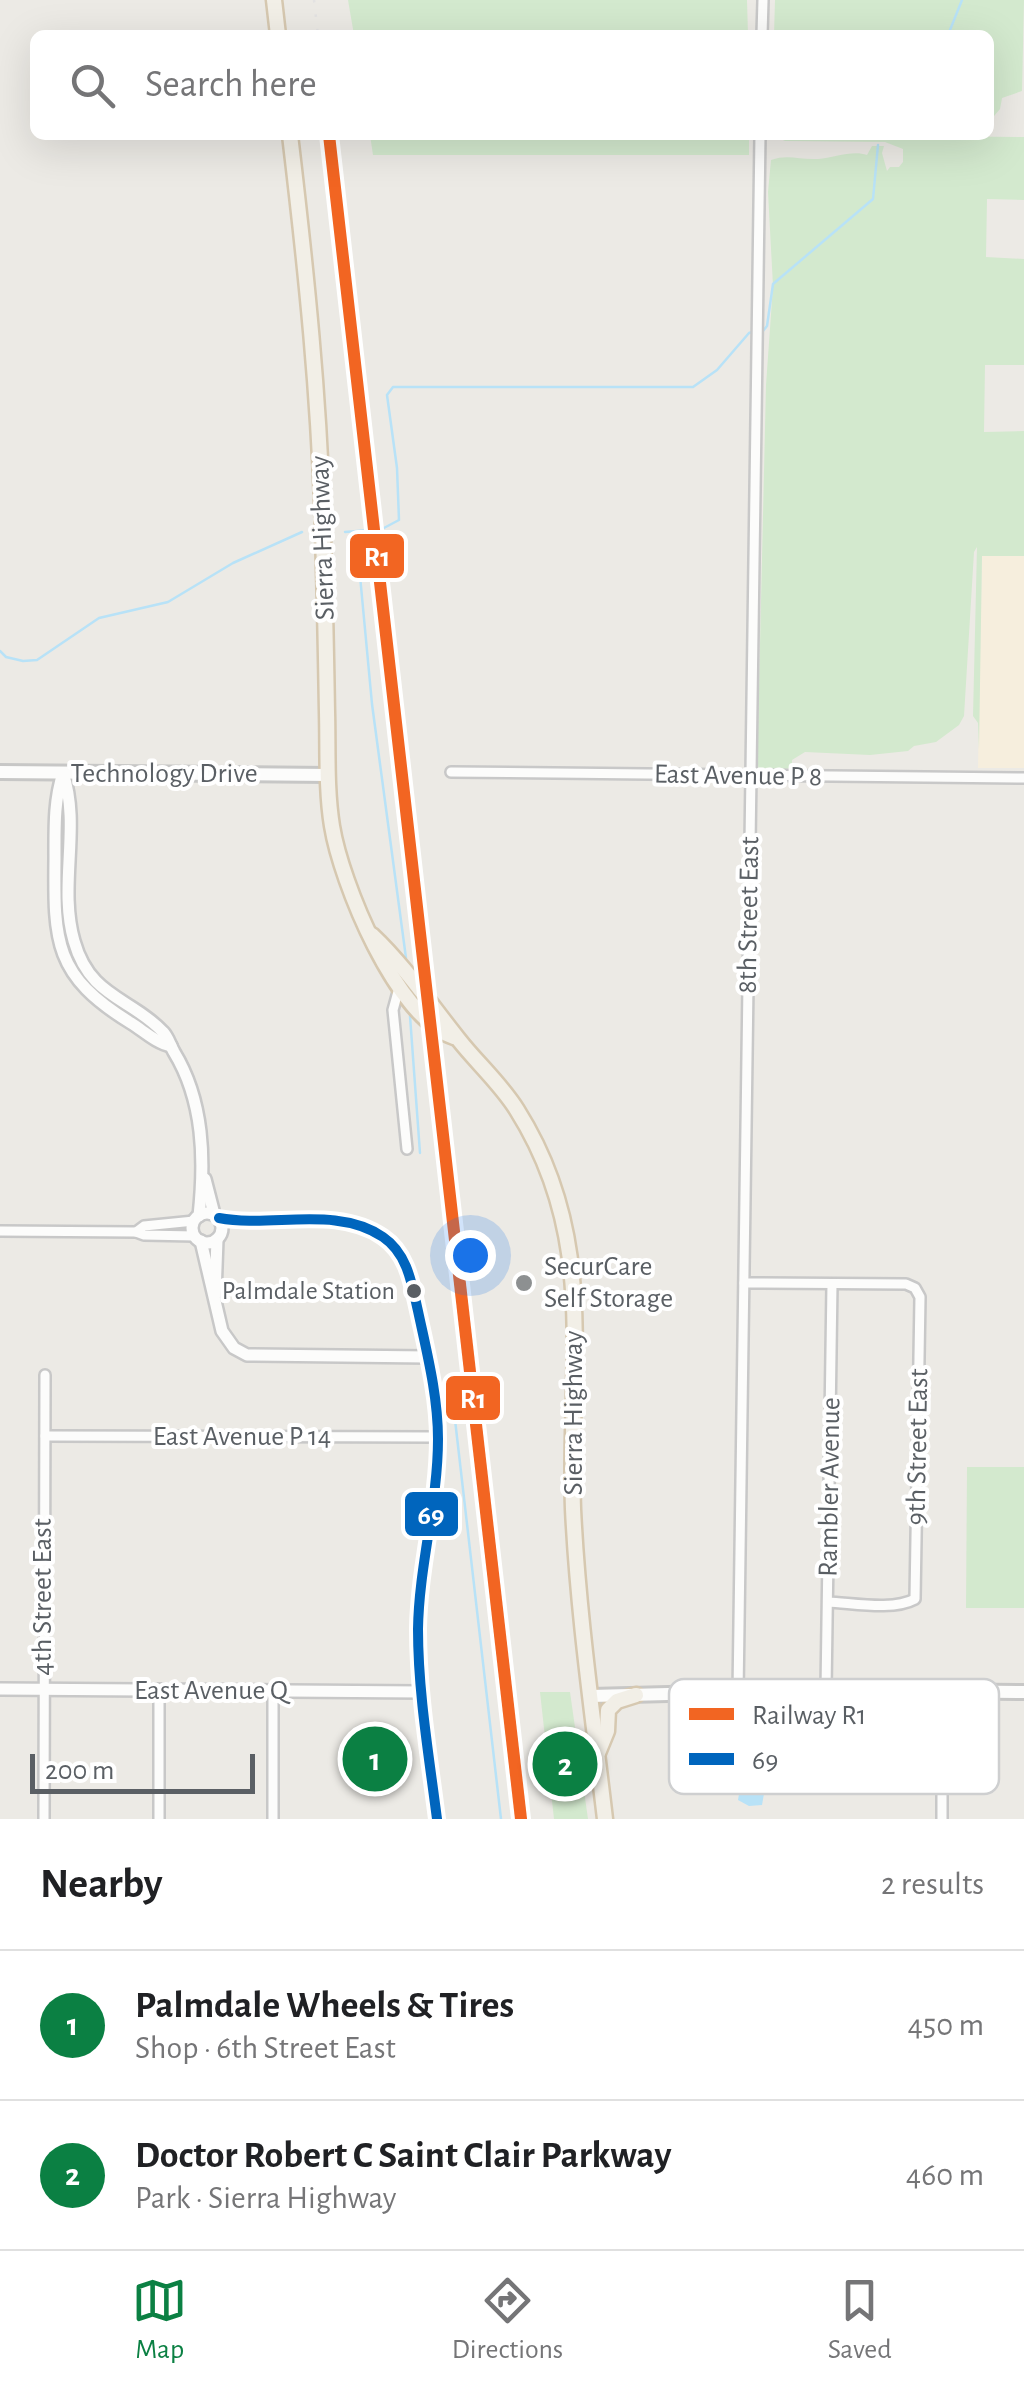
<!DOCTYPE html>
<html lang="en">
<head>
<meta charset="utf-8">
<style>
  :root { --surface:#fff; --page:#f2f2f2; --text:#202124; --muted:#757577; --line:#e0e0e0; --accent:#0b8043 }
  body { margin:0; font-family:"Alegreya Sans",sans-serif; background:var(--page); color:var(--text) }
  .scale { position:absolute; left:30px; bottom:25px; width:225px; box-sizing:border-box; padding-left:10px; border:5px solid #5a5f64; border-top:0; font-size:28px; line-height:35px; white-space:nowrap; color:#5a5f64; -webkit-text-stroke:8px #fff; paint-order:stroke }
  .you { position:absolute; left:470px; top:1255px; width:35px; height:35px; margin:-25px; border:8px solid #fff; border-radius:50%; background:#1a73e8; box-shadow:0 0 0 15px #1a73e833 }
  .badge { display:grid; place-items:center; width:65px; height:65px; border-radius:50%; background:var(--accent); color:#fff; font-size:32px; font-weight:700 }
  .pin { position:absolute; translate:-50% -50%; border:5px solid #fff; box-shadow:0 2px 10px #0006 }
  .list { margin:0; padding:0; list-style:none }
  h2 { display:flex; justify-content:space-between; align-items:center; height:130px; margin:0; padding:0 40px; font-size:42px }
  h2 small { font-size:32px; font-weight:400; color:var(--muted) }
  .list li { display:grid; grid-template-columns:65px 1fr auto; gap:30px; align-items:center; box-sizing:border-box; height:150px; padding:0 40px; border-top:2px solid var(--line) }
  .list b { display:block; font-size:38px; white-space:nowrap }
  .list p { margin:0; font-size:32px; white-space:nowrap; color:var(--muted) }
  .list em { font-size:32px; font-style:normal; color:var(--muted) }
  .icon { flex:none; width:55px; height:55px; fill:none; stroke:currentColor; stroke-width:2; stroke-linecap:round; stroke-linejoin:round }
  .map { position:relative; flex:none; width:1024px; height:1819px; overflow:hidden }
  .search { position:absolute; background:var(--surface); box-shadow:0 10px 40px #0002; left:30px; right:30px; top:30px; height:110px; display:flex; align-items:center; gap:25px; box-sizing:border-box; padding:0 35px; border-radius:15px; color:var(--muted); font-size:38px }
  .sheet { height:430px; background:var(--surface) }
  nav { display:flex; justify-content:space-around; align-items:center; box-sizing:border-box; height:140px; border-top:2px solid var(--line); background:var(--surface); font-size:28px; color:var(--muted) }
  nav a { display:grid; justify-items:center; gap:5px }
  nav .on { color:var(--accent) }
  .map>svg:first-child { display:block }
  .commercial { fill:#f6eedd }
  .green { fill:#d3e9ce }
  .water { fill:#b8e2f7 }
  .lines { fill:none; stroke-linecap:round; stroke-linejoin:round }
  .stream { stroke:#b8e2f7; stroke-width:2.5 }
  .minor-casing { stroke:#c8c8c8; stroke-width:14 }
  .tertiary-casing { stroke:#c8c8c8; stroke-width:16 }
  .secondary-casing { stroke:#c7c7c6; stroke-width:18 }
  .primary-casing { stroke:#d6c8b0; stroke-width:19 }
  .minor { stroke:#fcfcfb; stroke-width:9 }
  .tertiary { stroke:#fcfcfb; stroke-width:11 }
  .secondary { stroke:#fcfcfb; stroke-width:12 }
  .primary { stroke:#f2efe7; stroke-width:14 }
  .rail { stroke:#e3e2e2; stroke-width:2.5; stroke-dasharray:2.5 12; stroke-linecap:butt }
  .bus-1-casing { stroke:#fff; stroke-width:18 }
  .bus-1 { stroke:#0065bd; stroke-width:10 }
  .rail-1-casing { stroke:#fff; stroke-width:20 }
  .rail-1 { stroke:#f26522; stroke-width:12 }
  .poi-dot { fill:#8d9091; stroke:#fff; stroke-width:4 }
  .bus-dot { fill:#5a5f64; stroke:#fff; stroke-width:4 }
  .labels { text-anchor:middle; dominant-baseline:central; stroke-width:8; stroke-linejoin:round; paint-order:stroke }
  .bus-label { font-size:26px; fill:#5a5f64; stroke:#fff; text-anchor:end }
  .street-label { font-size:28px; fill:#5a5f64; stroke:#fff }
  .poi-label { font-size:28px; fill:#5a5f64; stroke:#fff; text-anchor:start }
  .key { fill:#fff; stroke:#cecfd0; stroke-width:2.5 }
  .key-label { font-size:28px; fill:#5a5f64 }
  .line-badge { stroke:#fff; stroke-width:4 }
  .badge-label { font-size:28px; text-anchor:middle; font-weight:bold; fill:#fff }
</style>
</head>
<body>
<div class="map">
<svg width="1024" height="1819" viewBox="0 0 1024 1819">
  <rect width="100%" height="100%" fill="#eceae5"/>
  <path class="commercial" d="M982,555L1024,556V768H978Z"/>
  <g class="green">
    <path d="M348,0H747L748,35H354Z"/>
    <path d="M775,0H1024L1022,91L1002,98L1000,109L989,122V35H774Z"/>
    <path d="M370,135H749V155H373Z"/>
    <path d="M824,135L1024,137V200L987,199L986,257L1024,259V365H985L984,432L1024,431V556H982L979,749L978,723L973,716L977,547L974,552L964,716L959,725L936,742L914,746L908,751L870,755L805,752L792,760V768L763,772L759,770L755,751L758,731L766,385L773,286L768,192L771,160C788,154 799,160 818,159C834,158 852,150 867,155L872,146H884L882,153L887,171L890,167H899L903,162V149L885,142L785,141L774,136Z"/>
    <path d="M967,1467H1024V1608H966Z"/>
    <path d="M540,1692H570L588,1819H554Z"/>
  </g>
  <path class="water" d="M762,1733H783L784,1793L782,1795L770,1785L765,1788L762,1805L749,1806L738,1800C741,1778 756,1755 762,1733Z"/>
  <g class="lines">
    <g class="stream">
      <path d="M948,35L962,0"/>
      <path d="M763,331L767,326L773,284L873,199L878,145"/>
      <path d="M345,532L382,529L399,520L397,468L387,395L393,387H693L717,370L749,333L755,331"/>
      <path d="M356,533L372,704L406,958"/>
      <path d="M0,651L6,657L23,661L37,660L99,618L168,602L233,563L302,532"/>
      <path d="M410,1016L420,1153"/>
      <path d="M451,1385L501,1819"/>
    </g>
    <defs>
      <g id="minor">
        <path d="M762,35L763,0"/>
        <path d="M451,772L1024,778"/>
        <path d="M399,988L393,1010L407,1149"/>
        <path d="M0,1231L136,1232L144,1235L195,1236"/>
        <path d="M136,1232L144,1226L194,1221"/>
        <path d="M744,1283L906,1284L915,1288L920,1297L915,1599C893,1611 853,1603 828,1602"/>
        <path d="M45,1436L438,1437"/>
        <path d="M826,1690L832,1284"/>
        <path d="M942,1691V1819"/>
        <path d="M273,1692V1819"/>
        <path d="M738,1694L760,135"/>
        <path d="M44,1819L45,1375"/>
        <path d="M159,1819V1691"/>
      </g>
      <g id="tertiary">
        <path d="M63,773C81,827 58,886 74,941C90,998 130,997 163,1032C168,1037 170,1045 174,1052C204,1101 205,1160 199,1216"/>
        <path d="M63,773C54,801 55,828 55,858C54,942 54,976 131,1023C144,1031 156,1043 171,1046"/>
        <path d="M205,1179L214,1214"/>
        <circle cx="207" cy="1228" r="15"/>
        <path d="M219,1218C271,1228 337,1205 383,1237C408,1254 412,1285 418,1311C427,1353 438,1396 438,1439C438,1503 419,1565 418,1629C418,1692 429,1756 437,1819"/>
        <path d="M201,1241L222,1331L234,1348L247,1355L428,1357"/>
        <path d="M215,1295L217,1239"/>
        <path d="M0,1689L422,1692"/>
      </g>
      <g id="secondary">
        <path d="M0,772L328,775"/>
        <path d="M591,1696L826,1690L1024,1692"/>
      </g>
      <g id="primary">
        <path d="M274,0L278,35"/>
        <path d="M290,135C306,269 320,402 323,537C325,595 326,654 327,712C328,750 326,789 332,826C341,882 396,1018 454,1037"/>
        <path d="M372,935C404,965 431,1005 459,1040C477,1063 501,1084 517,1110C599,1240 568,1365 573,1509C578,1613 593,1716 605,1819"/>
        <path d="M598,1753L607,1731L608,1710L617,1701L636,1695"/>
      </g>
    </defs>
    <use href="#minor" class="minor-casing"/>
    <use href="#tertiary" class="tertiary-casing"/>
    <use href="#secondary" class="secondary-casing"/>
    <use href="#primary" class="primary-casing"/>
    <use href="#minor" class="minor"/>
    <use href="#tertiary" class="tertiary"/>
    <use href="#secondary" class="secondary"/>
    <use href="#primary" class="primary"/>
    <g class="rail">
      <path d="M314,0L318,35"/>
      <path d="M329,135L521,1819"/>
    </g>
    <defs>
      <path id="bus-1" d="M219,1218C271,1228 337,1205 383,1237C408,1254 412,1285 418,1311C427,1353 438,1396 438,1439C438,1503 419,1565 418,1629C418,1692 429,1756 437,1819"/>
    </defs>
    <use href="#bus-1" class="bus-1-casing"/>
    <use href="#bus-1" class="bus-1"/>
    <defs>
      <path id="rail-1" d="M329,135L521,1819"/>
    </defs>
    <use href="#rail-1" class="rail-1-casing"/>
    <use href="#rail-1" class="rail-1"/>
  </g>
  <circle class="poi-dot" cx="524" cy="1283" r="10"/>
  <circle class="bus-dot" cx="414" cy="1291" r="9"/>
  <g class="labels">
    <g class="bus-label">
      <text x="395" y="1291">Palmdale Station</text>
    </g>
    <g class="street-label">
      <text transform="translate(323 538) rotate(-92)">Sierra Highway</text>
      <text x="164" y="774">Technology Drive</text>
      <text transform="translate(738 776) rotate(1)">East Avenue P 8</text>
      <text transform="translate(749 915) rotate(-89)">8th Street East</text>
      <text transform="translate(574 1413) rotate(-90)">Sierra Highway</text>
      <text x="242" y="1437">East Avenue P 14</text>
      <text transform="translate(918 1447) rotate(-89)">9th Street East</text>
      <text transform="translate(830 1487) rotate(-89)">Rambler Avenue</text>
      <text transform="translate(43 1597) rotate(-90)">4th Street East</text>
      <text x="211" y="1691">East Avenue Q</text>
    </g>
    <g class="poi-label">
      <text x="544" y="1267">SecurCare<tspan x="544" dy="32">Self Storage</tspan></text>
    </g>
  </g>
  <rect x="669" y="1679" width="330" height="115" rx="15" class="key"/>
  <rect x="689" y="1708" width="45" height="12" fill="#f26522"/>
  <rect x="689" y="1753" width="45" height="12" fill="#0065bd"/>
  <g class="key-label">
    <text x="752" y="1724">Railway R1</text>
    <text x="752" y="1769">69</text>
  </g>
  <g class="line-badge">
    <rect x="348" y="532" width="58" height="48" rx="10" fill="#f26522"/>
    <rect x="444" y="1374" width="58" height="48" rx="10" fill="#f26522"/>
    <rect x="403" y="1490" width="57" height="48" rx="10" fill="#0065bd"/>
  </g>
  <g class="badge-label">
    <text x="377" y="566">R1</text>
    <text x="473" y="1408">R1</text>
    <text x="431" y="1524">69</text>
  </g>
</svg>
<div class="scale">200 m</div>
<div class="you"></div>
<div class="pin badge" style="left:375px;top:1759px">1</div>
<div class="pin badge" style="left:565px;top:1764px">2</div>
<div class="search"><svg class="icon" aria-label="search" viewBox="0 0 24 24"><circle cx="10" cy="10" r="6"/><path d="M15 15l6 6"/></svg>Search here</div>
</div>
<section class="sheet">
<h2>Nearby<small>2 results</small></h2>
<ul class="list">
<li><span class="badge">1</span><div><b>Palmdale Wheels &amp; Tires</b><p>Shop · 6th Street East</p></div><em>450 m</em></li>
<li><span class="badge">2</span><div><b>Doctor Robert C Saint Clair Parkway</b><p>Park · Sierra Highway</p></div><em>460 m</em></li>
</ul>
</section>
<nav>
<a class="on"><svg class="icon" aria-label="map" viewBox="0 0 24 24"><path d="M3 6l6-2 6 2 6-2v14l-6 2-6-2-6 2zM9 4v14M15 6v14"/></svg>Map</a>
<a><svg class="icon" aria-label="directions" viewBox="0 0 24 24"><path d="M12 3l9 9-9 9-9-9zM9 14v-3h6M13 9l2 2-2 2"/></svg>Directions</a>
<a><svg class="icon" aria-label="saved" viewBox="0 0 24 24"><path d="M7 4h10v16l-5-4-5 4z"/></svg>Saved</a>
</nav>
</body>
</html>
